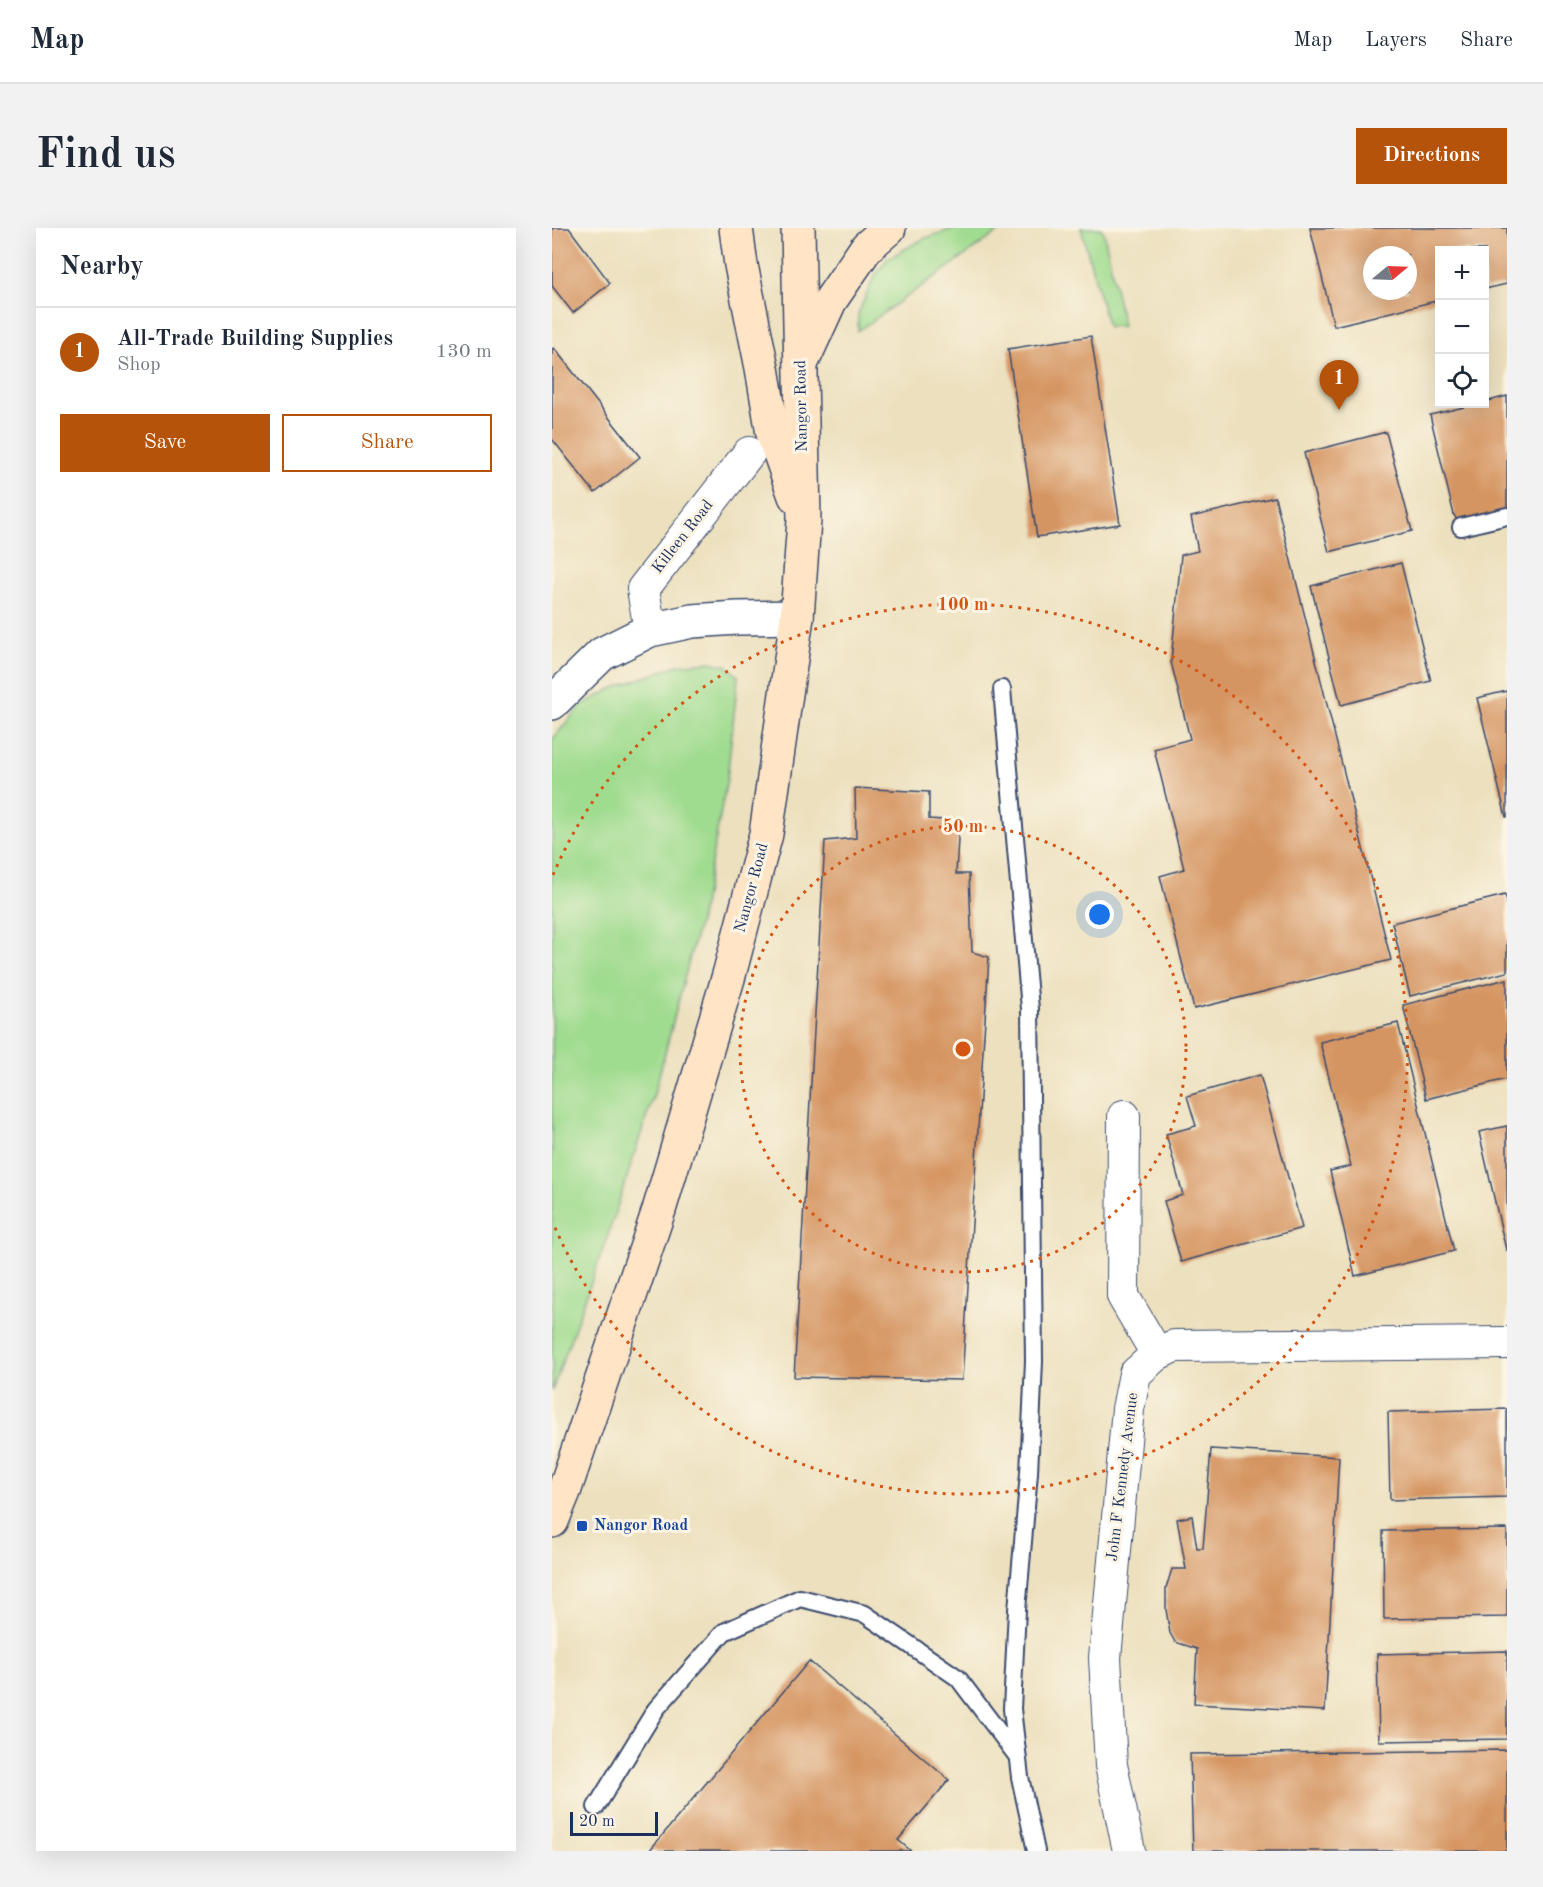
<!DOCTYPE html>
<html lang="en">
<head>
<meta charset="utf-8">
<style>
  :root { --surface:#fff; --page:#f2f2f3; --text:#1f2937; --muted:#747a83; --line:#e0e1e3; --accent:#b45309 }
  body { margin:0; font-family:"Old Standard TT",serif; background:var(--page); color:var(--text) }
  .controls { position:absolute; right:18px; top:18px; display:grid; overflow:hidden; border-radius:0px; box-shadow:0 6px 24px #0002 }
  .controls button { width:54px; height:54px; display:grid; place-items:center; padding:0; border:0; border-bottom:2px solid var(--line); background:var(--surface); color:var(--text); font:30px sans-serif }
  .compass { position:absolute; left:811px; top:18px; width:54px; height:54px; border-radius:50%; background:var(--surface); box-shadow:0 6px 24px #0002; rotate:71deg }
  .scale { position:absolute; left:18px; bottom:15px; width:88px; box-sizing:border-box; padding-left:6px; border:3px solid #1b2f5e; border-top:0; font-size:16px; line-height:21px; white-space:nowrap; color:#1b2f5e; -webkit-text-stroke:4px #fcf5e5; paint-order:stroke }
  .you { position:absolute; left:548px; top:687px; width:21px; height:21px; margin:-15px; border:4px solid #fff; border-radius:50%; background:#1a73e8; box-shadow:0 0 0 9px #1a73e833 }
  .badge { display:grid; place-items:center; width:39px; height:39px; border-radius:50%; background:var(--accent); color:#fff; font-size:20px; font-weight:700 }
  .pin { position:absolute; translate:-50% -50px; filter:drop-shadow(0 2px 3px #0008) }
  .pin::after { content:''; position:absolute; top:32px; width:21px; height:18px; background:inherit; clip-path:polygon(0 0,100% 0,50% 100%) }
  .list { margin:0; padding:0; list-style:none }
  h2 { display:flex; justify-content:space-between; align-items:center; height:78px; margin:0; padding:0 24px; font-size:26px }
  h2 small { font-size:20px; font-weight:400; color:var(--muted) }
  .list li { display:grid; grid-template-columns:39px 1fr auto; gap:18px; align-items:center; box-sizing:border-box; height:90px; padding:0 24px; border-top:2px solid var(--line) }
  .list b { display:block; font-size:22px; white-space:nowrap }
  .list p { margin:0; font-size:20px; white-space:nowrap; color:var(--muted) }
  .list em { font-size:20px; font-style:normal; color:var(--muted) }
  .actions { display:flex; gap:12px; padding:18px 24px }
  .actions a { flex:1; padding:14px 0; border:2px solid var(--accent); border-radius:0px; text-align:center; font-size:21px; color:var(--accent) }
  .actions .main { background:var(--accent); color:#fff }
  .icon { flex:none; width:33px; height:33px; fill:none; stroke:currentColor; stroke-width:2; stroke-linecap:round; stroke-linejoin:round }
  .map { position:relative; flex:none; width:955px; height:1623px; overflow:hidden; border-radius:0px }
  header { display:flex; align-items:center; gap:36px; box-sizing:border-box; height:84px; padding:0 30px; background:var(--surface); border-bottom:2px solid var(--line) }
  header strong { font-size:28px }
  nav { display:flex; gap:33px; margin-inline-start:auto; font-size:21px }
  .intro { display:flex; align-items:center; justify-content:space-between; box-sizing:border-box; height:144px; padding:0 36px }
  h1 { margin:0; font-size:42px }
  .button { padding:15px 27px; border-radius:0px; background:var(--accent); color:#fff; font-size:21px; font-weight:700 }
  main { display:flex; gap:36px; padding:0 36px }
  aside { flex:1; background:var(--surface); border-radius:0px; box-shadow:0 6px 24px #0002 }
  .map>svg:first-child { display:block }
  .green { fill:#a0dc90; stroke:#5e8677; stroke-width:1.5 }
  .building { fill:#d59562; fill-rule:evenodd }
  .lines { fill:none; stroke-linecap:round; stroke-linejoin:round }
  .service-casing { stroke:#3a4a6c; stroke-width:20 }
  .minor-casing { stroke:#3a4a6c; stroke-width:34 }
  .tertiary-casing { stroke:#3a4a6c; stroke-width:36 }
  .secondary-casing { stroke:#3a4a6c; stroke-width:36 }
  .service { stroke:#fff; stroke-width:16 }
  .minor { stroke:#fff; stroke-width:32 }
  .tertiary { stroke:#fff; stroke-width:33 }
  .secondary { stroke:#ffe4c6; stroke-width:33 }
  .ring { fill:none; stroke:#d45514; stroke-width:3; stroke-dasharray:3 6 }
  .transit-dot { fill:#1a4fb4; stroke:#fcf5e5; stroke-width:2 }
  .labels { text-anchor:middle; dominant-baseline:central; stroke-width:6; stroke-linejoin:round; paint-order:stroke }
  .street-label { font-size:16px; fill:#1b2f5e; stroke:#fcf5e5 }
  .transit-label { font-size:16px; font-weight:bold; fill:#164399; stroke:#fcf5e5; text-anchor:start }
  .centre { fill:#d45514; stroke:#fcf5e5; stroke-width:3 }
  .ring-label { font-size:18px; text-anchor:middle; font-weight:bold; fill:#d45514; stroke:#fcf5e5; stroke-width:6; stroke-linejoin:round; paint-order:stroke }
</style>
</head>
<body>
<header>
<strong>Map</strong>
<nav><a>Map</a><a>Layers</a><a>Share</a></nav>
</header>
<div class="intro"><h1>Find us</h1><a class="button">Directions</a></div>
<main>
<aside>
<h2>Nearby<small></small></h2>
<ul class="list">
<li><span class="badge">1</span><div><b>All-Trade Building Supplies</b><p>Shop</p></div><em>130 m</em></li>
</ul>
<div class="actions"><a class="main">Save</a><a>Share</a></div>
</aside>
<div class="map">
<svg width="955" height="1623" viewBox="0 0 955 1623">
  <rect width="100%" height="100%" fill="#fcf5e5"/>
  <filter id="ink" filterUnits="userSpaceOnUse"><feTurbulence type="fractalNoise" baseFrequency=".0167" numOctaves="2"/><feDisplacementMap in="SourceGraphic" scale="12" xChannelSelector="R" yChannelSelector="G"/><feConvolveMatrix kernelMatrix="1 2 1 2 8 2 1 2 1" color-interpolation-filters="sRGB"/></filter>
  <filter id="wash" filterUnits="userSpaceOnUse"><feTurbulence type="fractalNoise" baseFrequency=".008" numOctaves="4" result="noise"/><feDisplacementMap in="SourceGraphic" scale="24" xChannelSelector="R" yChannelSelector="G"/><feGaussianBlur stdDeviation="1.35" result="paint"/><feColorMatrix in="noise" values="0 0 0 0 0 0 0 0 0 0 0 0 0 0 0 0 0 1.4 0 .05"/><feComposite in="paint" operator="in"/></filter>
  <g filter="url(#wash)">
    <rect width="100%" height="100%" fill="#ece0be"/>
    <g class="green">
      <path d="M403,0H452L306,103V86L321,51L335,31L371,11Z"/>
      <path d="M529,0H549L552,5L571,98L556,99Z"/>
      <path d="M157,434L174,437L186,448L175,551L150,683L103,863L55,1010L0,1163V512L29,477L60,461L126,437Z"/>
    </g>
    <g id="blocks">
      <g class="building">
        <path d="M0,0H17L58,55L21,85L0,58Z"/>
        <path d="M758,0H955V56L933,61V22H888V72L782,98ZM820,27H856V63H820Z"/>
        <path d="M539,108L568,296L485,309L456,121Z"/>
        <path d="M2,120L88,229L43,265L0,211V121Z"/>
        <path d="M955,168V288L909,299L902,287L878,187L925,176H933V174Z"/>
        <path d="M834,204L860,303L777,324L752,225Z"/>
        <path d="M723,269L839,732L642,781L608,648L632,641L602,521L638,511L619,434L629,327L646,323L639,289Z"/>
        <path d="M849,335L879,453L789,477L759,358Z"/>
        <path d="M955,463V589H954L925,470Z"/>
        <path d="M303,560L377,564V591L407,593L404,646H417L420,724L437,729L410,1152L242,1149L273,613L304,610Z"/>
        <path d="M953,667L955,673V744L858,768L840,695Z"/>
        <path d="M955,751V851L874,871L851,777Z"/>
        <path d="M846,795L902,1023L803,1048L778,943L799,938L768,814Z"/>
        <path d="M708,847L750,1000L629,1034L612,973L631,967L614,906L644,898L635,868Z"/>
        <path d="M955,898V1022H954L927,904Z"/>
        <path d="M955,1181V1269L838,1272L836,1184Z"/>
        <path d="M659,1221L787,1229L773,1483L642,1476L645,1421L623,1414L618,1405L614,1382V1360L620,1341H634L625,1291L640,1288L645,1320H651Z"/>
        <path d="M955,1301V1389L832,1391L831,1303Z"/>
        <path d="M955,1423V1511L827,1513L825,1426Z"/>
        <path d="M257,1433L397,1552L346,1612L359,1623H97Z"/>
        <path d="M955,1522V1623H641L638,1526Z"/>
      </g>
    </g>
  </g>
  <g filter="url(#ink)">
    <use href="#blocks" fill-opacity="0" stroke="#3a4a6c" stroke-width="1.5"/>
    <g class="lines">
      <defs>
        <g id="service">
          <path d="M909,299L955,288"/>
          <path d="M450,461L478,781L482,1133L477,1245L465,1382L460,1481L468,1549L484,1623"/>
          <path d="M44,1579L104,1481L172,1404L248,1370L313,1386L406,1450L465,1528"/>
        </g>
        <g id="minor">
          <path d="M98,402L91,361L197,225"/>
          <path d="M572,888L571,1068L605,1126"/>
          <path d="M577,1623L559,1537L553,1430L576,1181L583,1146L605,1126L622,1118L955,1115"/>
        </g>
        <path id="tertiary" d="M0,475L50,426L98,402L140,393L185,390L245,389"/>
        <g id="secondary">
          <path d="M184,0L189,37L210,140L221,206L243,268"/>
          <path d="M252,130L278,73L315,19L337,0"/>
          <path d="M0,1293L13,1261L107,982L177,747L214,606L245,389L252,292L246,0"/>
        </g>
      </defs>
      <use href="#service" class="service-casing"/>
      <use href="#minor" class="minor-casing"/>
      <use href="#tertiary" class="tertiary-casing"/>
      <use href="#secondary" class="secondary-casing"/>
      <use href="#service" class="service"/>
      <use href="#minor" class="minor"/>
      <use href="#tertiary" class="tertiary"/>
      <use href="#secondary" class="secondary"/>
    </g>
  </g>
  <g class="ring">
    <circle cx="411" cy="821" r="223"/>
    <path d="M1 647A445 445 0 1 1 1 995"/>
  </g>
  <rect class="transit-dot" x="24" y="1292" width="12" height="12" rx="3"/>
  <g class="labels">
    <g class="street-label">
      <text transform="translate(250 178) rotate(-91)">Nangor Road</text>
      <text transform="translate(131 309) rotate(-52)">Killeen Road</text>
      <text transform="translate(200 660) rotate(-75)">Nangor Road</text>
      <text transform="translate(571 1249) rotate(-83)">John F Kennedy Avenue</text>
    </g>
    <g class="transit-label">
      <text x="42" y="1298">Nangor Road</text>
    </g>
  </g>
  <circle cx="411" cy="821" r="9" class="centre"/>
  <g class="ring-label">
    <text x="411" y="382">100 m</text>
    <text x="411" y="604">50 m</text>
  </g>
</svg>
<div class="controls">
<button>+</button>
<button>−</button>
<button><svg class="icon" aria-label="locate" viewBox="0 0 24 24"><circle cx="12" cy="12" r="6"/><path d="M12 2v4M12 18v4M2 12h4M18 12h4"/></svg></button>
</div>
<svg class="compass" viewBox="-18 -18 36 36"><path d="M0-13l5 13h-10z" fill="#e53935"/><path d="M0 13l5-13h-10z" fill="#747a83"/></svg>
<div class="scale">20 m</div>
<div class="you"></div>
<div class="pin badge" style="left:787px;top:182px">1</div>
</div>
</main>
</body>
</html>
